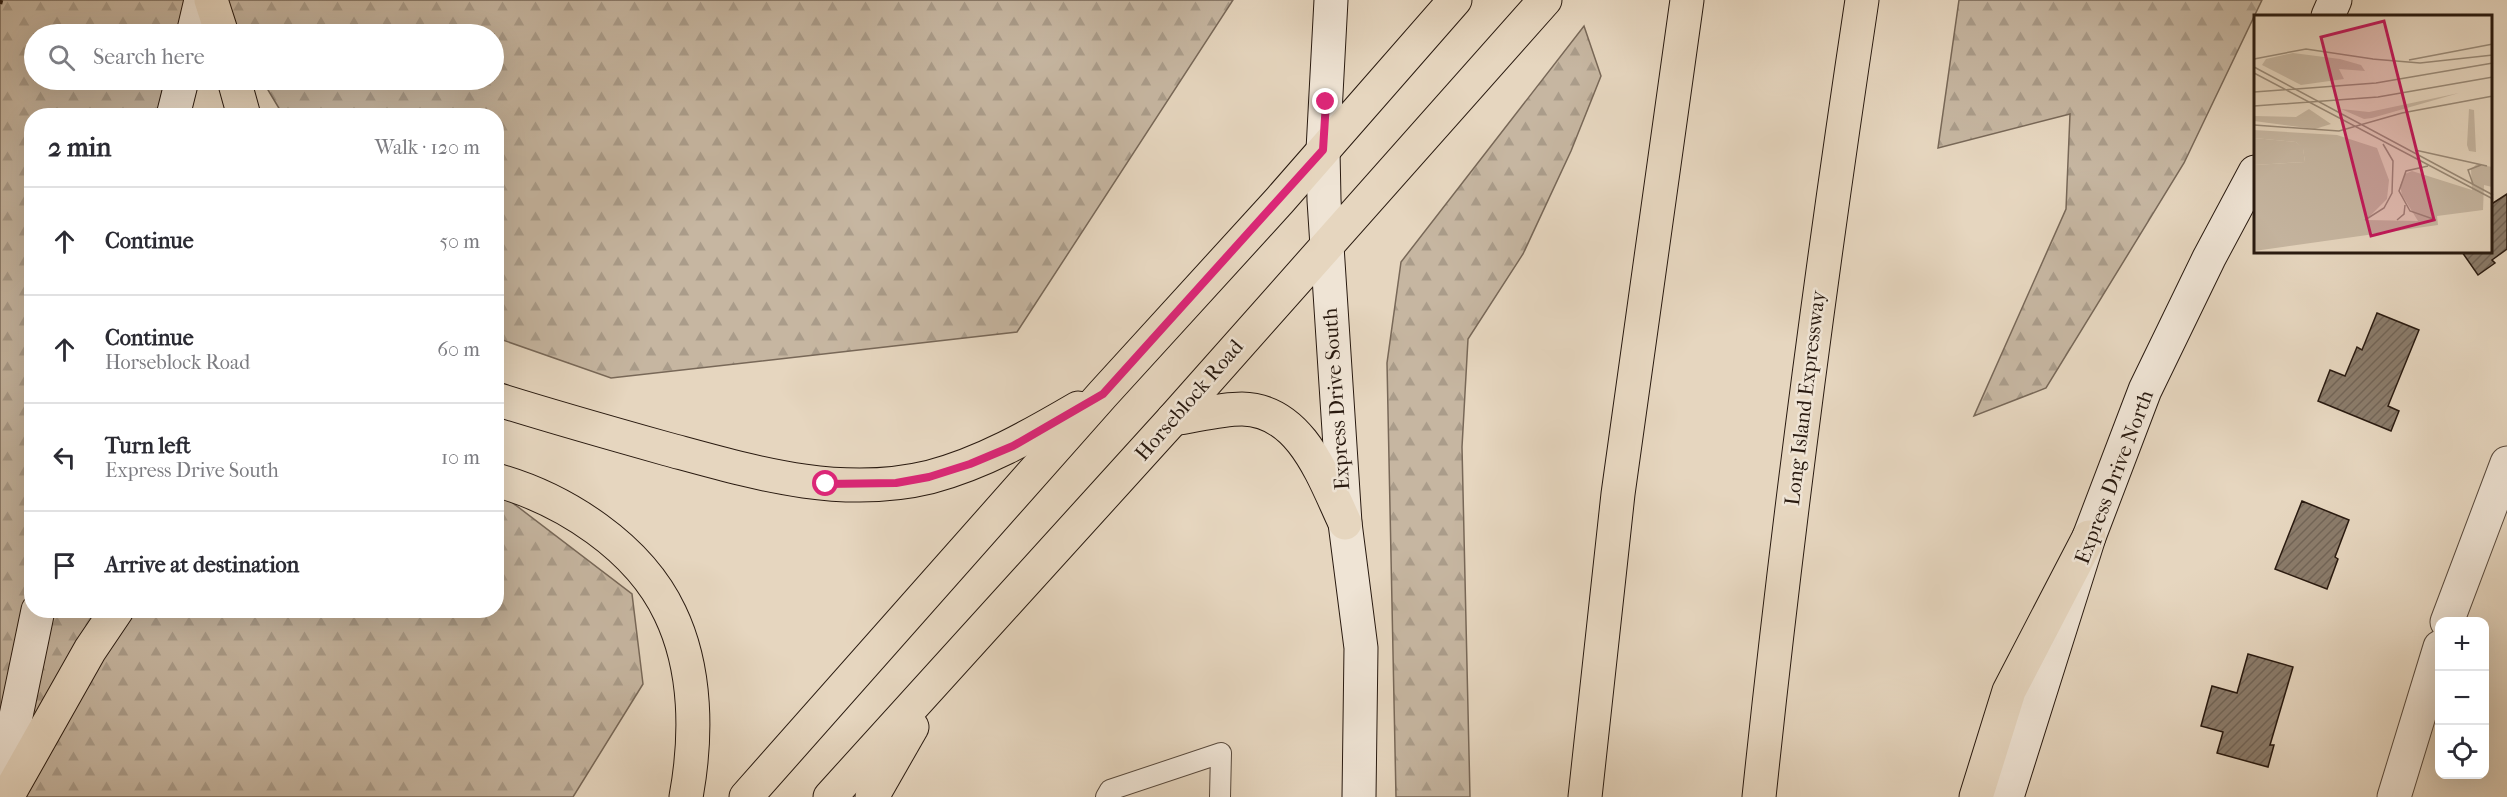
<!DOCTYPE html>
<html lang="en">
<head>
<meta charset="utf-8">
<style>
  :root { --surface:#fff; --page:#f7f7f7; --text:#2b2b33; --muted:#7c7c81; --line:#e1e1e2 }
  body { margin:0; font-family:"IM FELL French Canon",serif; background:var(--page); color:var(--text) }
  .controls { position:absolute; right:18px; bottom:18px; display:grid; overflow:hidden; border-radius:12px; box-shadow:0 6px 24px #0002 }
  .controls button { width:54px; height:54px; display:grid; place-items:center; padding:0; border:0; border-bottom:2px solid var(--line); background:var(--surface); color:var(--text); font:30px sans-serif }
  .stop { position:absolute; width:18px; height:18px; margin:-14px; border:4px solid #db2777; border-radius:50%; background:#fff }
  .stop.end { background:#db2777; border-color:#fff; box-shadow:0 2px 6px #0008 }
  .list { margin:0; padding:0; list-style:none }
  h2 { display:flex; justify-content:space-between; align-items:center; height:78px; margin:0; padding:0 24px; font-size:26px }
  h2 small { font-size:20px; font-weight:400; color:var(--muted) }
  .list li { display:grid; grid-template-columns:39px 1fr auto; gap:18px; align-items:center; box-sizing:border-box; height:108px; padding:0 24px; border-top:2px solid var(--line) }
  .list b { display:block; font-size:22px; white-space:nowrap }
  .list p { margin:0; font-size:20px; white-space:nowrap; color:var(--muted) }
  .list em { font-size:20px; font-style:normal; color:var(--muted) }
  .icon { flex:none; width:33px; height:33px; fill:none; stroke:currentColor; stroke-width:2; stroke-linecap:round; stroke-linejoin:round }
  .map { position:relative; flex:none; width:2507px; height:797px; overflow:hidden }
  .search { position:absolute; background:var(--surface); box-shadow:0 6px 24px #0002; left:24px; top:24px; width:480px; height:66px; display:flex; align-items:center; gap:15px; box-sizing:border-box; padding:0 21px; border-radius:33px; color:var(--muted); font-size:22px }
  .panel { position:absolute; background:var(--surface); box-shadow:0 6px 24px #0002; left:24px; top:108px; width:480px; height:510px; border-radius:24px }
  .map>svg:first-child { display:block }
  .forest { fill:url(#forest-firs); stroke:#786858; stroke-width:1.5 }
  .building { fill:url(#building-hatch); stroke:#291a10; stroke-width:1.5 }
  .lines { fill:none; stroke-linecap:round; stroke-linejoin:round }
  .lane-casing { stroke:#58493c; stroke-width:22 }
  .street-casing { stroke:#58493c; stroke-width:35 }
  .secondary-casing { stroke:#291a10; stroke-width:35 }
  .primary-casing { stroke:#291a10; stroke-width:35 }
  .highway-casing { stroke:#291a10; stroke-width:35 }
  .lane { stroke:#efe4d5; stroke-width:20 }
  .street { stroke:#efe4d5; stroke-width:33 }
  .secondary { stroke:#efe4d5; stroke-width:33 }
  .primary { stroke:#e6d6bf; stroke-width:33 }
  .highway { stroke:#e6d6bf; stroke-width:33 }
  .rail { stroke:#291a10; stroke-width:4.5; stroke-dasharray:10 10; stroke-linecap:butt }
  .route { stroke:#db2777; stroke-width:8 }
  .labels { text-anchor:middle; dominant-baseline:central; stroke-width:5; stroke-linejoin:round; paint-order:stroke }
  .street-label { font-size:21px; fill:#291a10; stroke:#efe4d5 }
  .inset-road { fill:none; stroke:#9a8b79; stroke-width:1.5 }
  .view { fill:#c2185b; fill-opacity:0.15; stroke:#c2185b; stroke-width:3 }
  .inset-edge { fill:none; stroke:#291a10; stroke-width:3 }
</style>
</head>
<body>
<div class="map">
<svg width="2507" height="797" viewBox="0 0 2507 797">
  <defs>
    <pattern id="forest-firs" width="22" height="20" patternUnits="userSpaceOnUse" patternTransform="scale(1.5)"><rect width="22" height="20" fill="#c6b6a1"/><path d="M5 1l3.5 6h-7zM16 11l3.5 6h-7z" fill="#aa9c8a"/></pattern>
    <pattern id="building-hatch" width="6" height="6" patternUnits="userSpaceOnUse" patternTransform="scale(1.5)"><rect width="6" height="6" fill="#8b7c6b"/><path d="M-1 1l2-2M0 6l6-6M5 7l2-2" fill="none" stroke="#726557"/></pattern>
  </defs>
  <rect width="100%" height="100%" fill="#e6d6bf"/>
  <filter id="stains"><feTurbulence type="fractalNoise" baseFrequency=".00333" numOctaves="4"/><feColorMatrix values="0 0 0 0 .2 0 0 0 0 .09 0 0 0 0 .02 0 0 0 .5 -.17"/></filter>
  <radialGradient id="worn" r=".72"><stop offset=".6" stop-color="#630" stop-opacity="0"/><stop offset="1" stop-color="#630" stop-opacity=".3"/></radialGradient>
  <g class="forest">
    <path d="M0,0H201L193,34H34V80H182L173,115L32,116V610H496L497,497H505L632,594L643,684L573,797H0Z"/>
    <path d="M216,0H1233L1017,332L611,378L497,338L496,116L283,115L262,80H494V34H236Z"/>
    <path d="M1959,0H2262L2184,163L2046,388L1974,416L2066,209L2070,114L1938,148Z"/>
    <path d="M1584,26L1601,76L1571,151L1523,254L1468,339L1462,447L1470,797H1396L1387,363L1401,262Z"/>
  </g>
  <g class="building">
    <path d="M2507,194V249L2492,260L2495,263L2478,275L2462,252H2490V205Z"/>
    <path d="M2377,313L2419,330L2388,406L2399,411L2391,431L2318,401L2330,370L2345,376L2357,347L2362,350Z"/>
    <path d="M2302,501L2349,520L2335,557L2338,559L2327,589L2275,569Z"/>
    <path d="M2248,654L2293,667L2270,745H2274L2268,767L2217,753L2223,732L2201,726L2212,686L2237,693Z"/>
  </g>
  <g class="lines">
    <defs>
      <path id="lane" d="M1106,797L1110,790L1221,753L1220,797"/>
      <g id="street">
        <path d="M2447,622L2507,463"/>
        <path d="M2394,797L2440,647"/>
      </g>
      <g id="secondary">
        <path d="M1331,0L1323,150L1324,200L1345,523L1361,648L1359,797"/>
        <path d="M2328,16L2335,0"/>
        <path d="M193,34L201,0"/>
        <path d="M173,116L182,80"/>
        <path d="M0,793L38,610"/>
        <path d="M2007,797L2089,537L2145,390L2209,258L2255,172"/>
      </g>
      <g id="primary">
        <path d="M211,0L222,34"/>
        <path d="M234,80L244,116"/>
        <path d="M496,399C553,417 610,433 667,449C752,472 840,499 930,477C983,463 1030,436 1078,408"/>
        <path d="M1173,419C1195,416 1219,409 1242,409C1302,410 1324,479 1345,523"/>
        <path d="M496,480C564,499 639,547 670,613C697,669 697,737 686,797"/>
        <path d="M7,797L90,650L117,610"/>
        <path d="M746,797L1103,394L1280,200L1455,0"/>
        <path d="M830,797L1173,419L1545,0"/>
        <path d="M872,797L912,727"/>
      </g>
      <g id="highway">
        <path d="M1585,797L1618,494L1687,0"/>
        <path d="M1759,797C1787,530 1822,265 1862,0"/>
        <path d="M1976,797L2009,691L2089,537"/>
      </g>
    </defs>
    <use href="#lane" class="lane-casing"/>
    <use href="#street" class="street-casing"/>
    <use href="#secondary" class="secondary-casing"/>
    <use href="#primary" class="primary-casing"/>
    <use href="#highway" class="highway-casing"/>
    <use href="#lane" class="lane"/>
    <use href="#street" class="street"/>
    <use href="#secondary" class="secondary"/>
    <use href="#primary" class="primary"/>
    <use href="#highway" class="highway"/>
    <path class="rail" d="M0,4L1,0"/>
  </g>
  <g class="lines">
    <path class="route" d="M826,484L896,483L929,477L970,464L1013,446L1103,394L1323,150L1326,102"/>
  </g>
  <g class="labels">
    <g class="street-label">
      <text transform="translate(1805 398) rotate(-83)">Long Island Expressway</text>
      <text transform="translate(1336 399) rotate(-94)">Express Drive South</text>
      <text transform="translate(1189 400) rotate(-49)">Horseblock Road</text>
      <text transform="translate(2114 477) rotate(-69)">Express Drive North</text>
    </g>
  </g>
  <g transform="translate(2254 15)">
    <rect width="238" height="238" fill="#e6d6bf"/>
    <path d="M0,123L42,127L49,133L51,147L0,150Z" fill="#c6b6a1"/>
    <path d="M39,38L86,44L107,50L111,56L85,54L90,64L47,70L8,50L12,44ZM205,78L118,103L110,104L87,94L115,97ZM55,94L77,109L61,114L0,106V101L42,102ZM215,94L220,95L222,137L215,136L213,130ZM0,115L83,120L123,133L135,165L133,184L112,205L164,206L148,180L146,171L151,159L158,156L218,175L217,154L223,149L238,152V172L230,170L229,195L183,201L184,210L0,236V150L51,147L49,134L42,127L0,123Z" fill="#c6b6a1"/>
    <path class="inset-road" d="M0,44L52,34L119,44M118,44L166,48L239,40M155,45L239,29M0,52L239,180M0,58L239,184M0,77L122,68L239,48M0,91L124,82L239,62M0,110L85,116L148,98L239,81M161,135L233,151M174,151L152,156L145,176L156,196L182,205M219,169L214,155L227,150M111,205L130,193L138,178L139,146L129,129M143,205L150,199L151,190"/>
    <path class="view" d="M130,6L180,205L117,221L67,22Z"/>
    <rect width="238" height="238" class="inset-edge"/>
  </g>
  <rect width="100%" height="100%" filter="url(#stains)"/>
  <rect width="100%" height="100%" fill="url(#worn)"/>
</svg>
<div class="controls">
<button>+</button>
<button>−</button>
<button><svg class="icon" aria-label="locate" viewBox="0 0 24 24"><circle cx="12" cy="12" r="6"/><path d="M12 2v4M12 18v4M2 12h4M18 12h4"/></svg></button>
</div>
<div class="stop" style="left:826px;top:484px"></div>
<div class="stop end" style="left:1326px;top:102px"></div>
<div class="search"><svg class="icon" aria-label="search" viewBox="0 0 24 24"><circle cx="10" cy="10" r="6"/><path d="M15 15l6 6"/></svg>Search here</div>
<section class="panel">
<h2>2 min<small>Walk · 120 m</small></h2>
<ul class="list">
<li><svg class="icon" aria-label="ahead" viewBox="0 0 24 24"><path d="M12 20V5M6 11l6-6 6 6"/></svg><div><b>Continue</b></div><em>50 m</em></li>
<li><svg class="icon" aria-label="ahead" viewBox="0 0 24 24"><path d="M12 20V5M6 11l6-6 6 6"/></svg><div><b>Continue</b><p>Horseblock Road</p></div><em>60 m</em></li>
<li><svg class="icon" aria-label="left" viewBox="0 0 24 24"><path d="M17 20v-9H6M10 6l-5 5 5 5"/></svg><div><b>Turn left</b><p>Express Drive South</p></div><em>10 m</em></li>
<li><svg class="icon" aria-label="arrive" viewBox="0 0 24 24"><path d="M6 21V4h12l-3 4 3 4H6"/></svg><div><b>Arrive at destination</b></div></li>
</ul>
</section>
</div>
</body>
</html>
